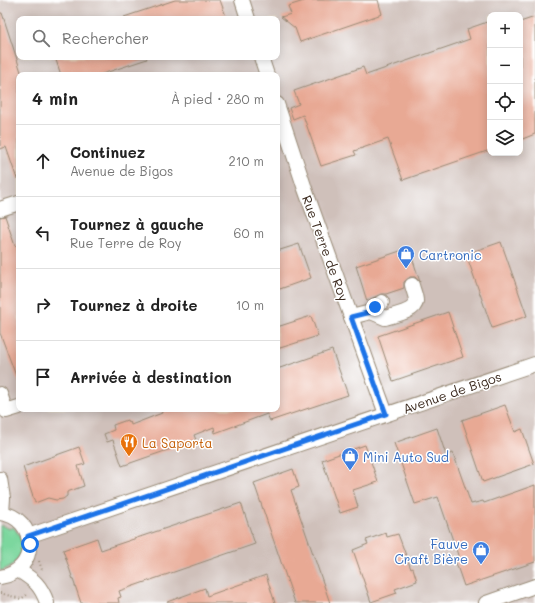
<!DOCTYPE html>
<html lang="fr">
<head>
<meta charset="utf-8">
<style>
  :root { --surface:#fff; --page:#f2f2f2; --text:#222; --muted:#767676; --line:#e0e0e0 }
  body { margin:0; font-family:Mali,sans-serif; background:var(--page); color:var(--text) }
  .controls { position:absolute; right:12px; top:12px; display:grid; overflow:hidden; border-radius:8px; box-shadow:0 2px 10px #0003 }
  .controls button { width:36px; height:36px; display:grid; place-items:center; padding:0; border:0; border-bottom:1px solid var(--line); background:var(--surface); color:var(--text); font:20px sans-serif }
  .stop { position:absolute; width:12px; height:12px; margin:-9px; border:3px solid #1a73e8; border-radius:50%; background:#fff }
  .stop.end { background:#1a73e8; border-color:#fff; box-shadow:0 1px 4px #0008 }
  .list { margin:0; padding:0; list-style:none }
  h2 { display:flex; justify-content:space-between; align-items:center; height:52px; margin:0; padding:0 16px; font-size:17px }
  h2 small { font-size:13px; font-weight:400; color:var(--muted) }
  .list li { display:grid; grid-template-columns:26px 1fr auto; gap:12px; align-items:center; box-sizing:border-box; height:72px; padding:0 16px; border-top:1px solid var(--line) }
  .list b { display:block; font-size:15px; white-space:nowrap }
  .list p { margin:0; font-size:13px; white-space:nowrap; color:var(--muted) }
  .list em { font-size:13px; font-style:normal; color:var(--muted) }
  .icon { flex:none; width:22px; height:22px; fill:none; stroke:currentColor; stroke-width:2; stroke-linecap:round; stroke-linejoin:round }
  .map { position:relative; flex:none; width:535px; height:603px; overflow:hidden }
  .search { position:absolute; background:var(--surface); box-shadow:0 2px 10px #0003; left:16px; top:16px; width:264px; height:44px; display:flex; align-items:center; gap:10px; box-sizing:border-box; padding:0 14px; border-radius:8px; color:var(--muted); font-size:15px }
  .panel { position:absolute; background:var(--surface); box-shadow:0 2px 10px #0003; left:16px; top:72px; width:264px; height:340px; border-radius:8px }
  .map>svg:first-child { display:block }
  .industrial { fill:#cfc0ba; fill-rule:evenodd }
  .green { fill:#7cd79e; stroke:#5c805e }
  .building { fill:#e8a994 }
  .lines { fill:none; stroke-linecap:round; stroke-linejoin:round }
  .minor-casing { stroke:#968874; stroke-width:16 }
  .path { stroke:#968874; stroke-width:2; stroke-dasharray:1 3; stroke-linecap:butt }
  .minor { stroke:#fff; stroke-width:14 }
  .route { stroke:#1a73e8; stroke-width:5 }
  .labels { text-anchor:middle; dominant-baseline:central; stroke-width:3; stroke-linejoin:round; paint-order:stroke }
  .street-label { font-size:13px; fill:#3b2a1e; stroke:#fff }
  .shop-label { font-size:13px; fill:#366cbe; stroke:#fff; text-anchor:start }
  .food-label { font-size:13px; fill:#c56008; stroke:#fff; text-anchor:start }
</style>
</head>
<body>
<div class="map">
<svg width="535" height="603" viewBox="0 0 535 603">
  <rect width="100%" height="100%" fill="#fff"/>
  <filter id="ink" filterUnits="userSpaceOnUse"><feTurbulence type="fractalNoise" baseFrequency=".025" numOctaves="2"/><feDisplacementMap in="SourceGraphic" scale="8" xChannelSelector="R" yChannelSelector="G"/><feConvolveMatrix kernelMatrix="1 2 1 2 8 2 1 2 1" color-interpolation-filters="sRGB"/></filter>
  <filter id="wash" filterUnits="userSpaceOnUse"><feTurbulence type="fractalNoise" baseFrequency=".012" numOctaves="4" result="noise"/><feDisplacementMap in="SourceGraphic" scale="16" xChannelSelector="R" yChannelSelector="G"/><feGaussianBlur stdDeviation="0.9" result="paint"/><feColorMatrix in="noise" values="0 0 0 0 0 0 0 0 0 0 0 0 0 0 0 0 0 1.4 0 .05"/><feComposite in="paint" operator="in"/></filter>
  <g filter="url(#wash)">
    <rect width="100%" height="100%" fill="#f0e5c9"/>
    <path class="industrial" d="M0,0H535V603H0ZM490,15H520V153H490ZM19,19H277V57H19ZM19,75H277V409H19Z"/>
    <path class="green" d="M0,525L10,529L13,527C29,544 22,564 0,571Z"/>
    <g id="blocks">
      <g class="building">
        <path d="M175,0H220L227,19H124V17Z"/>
        <path d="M307,0H378L382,14L300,42L295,28L281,17L291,14L288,6Z"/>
        <path d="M0,13H2L22,75H19V178L17,179L6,147L0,149Z"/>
        <path d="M535,17V134L520,140V22Z"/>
        <path d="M490,21V150L403,180L388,139L354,151L356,155L321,166L303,115L293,119L289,108L299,104L294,91L363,67L366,75L470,39L467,29Z"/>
        <path d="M55,57H146L147,59L99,75H61Z"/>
        <path d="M5,216L15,246L19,245V381H18L0,333V217Z"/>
        <path d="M501,242L527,316L492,328L466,254Z"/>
        <path d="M299,244L311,278L277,290V251Z"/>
        <path d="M409,248L420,282L415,277H410L404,282V288L386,294H381L367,301L356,266Z"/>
        <path d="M448,312L463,357L393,381L378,336Z"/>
        <path d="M311,316L318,336L277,349V327Z"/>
        <path d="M332,350L348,395L270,421L267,414L215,433L214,427L194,435L196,440L122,466L113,440L107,442L104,434L114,430L113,425L127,420L128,422L130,421L131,425L162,413L161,409H277V369Z"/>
        <path d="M505,405L515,432L522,429L534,464L483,482L462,420Z"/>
        <path d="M437,428L446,455L453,453L471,504L483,501L484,503L535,485V562L464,586L455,560L458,555L438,497L415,504L394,443Z"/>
        <path d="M365,445L378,482L353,490L358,507L340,513L322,460Z"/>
        <path d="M79,447L85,464L78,466L84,486L67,492V496L63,499L56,500L48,498L35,503L23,467Z"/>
        <path d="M293,469L299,487L291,490L330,603H295L254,483Z"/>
        <path d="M241,503L255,544L119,591L121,597L118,598L119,603H81L63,550L97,538L101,550Z"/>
        <path d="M386,533L387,537L398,534L411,569L413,568L417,581L395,589L397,593L371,602L353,550L368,544L366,540Z"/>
        <path d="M266,575L275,603H167V602L205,588L207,596Z"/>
      </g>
    </g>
  </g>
  <g filter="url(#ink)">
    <use href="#blocks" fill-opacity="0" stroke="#968874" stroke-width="1"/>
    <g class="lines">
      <defs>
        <g id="minor">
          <path d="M242,0L248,19"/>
          <path d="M261,57L267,75"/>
          <path d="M277,104L305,189L386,414"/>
          <path d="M0,209L19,203"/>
          <path d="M371,312L375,307L382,302"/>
          <path d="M351,317L371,312L385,318C394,315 415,312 416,301C416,296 413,290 412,285"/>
          <path d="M0,394L6,411L19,407"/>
          <path d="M0,479L3,498L2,513"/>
          <path d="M0,513C39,517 39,572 0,577"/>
          <path d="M28,536L535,364"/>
          <path d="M18,570C34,580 41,585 47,603"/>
          <path d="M486,603L535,586"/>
        </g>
      </defs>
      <use href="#minor" class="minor-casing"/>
      <g class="path">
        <path d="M39,561L42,570"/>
        <path d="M0,593L21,599L28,594"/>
      </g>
      <use href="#minor" class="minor"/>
    </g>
  </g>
  <g class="lines" filter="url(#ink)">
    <path class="route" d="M30,544L28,536L386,414L351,317L371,312L375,307"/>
  </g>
  <defs>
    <symbol id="shop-pin" viewBox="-11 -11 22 30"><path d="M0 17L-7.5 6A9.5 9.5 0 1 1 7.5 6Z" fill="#3f7fe0" stroke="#fff"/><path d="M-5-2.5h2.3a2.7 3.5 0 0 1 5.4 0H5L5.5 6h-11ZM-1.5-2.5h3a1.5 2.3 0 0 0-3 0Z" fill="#fff"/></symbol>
    <symbol id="restaurant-pin" viewBox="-11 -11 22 30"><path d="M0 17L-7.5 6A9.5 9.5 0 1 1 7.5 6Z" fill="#e8710a" stroke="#fff"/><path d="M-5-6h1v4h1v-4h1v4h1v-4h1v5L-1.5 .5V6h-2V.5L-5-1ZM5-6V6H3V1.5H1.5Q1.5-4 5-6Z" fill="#fff"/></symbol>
  </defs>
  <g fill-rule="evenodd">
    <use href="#shop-pin" x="396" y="244" width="20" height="27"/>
    <use href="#restaurant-pin" x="119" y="432" width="20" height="27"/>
    <use href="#shop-pin" x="340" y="446" width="20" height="27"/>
    <use href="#shop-pin" x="471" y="540" width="20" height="27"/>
  </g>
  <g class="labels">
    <g class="street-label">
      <text transform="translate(326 248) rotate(70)">Rue Terre de Roy</text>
      <text transform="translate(452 392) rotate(-19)">Avenue de Bigos</text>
    </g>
    <g class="shop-label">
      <text x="419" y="254">Cartronic</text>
      <text x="363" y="456">Mini Auto Sud</text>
      <text x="468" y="543" text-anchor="end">Fauve<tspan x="468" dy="15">Craft Bière</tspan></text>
    </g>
    <g class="food-label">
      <text x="142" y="442">La Saporta</text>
    </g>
  </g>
</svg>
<div class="controls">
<button>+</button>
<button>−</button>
<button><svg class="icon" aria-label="locate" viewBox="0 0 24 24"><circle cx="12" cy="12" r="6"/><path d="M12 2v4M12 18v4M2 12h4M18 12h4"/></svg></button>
<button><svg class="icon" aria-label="layers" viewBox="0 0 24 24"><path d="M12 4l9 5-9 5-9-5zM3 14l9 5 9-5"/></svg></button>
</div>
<div class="stop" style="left:30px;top:544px"></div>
<div class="stop end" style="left:375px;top:307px"></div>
<div class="search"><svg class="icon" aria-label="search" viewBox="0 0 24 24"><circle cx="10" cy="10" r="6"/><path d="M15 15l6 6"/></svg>Rechercher</div>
<section class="panel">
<h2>4 min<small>À pied · 280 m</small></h2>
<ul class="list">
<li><svg class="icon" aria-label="ahead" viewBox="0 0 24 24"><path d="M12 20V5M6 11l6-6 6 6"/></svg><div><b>Continuez</b><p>Avenue de Bigos</p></div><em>210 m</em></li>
<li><svg class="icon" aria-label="left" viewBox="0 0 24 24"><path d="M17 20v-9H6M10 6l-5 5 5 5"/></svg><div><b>Tournez à gauche</b><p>Rue Terre de Roy</p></div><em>60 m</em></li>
<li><svg class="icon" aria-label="right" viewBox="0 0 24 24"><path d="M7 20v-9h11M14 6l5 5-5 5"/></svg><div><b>Tournez à droite</b></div><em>10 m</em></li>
<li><svg class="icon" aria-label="arrive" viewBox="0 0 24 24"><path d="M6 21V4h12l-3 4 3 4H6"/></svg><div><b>Arrivée à destination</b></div></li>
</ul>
</section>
</div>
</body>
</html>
